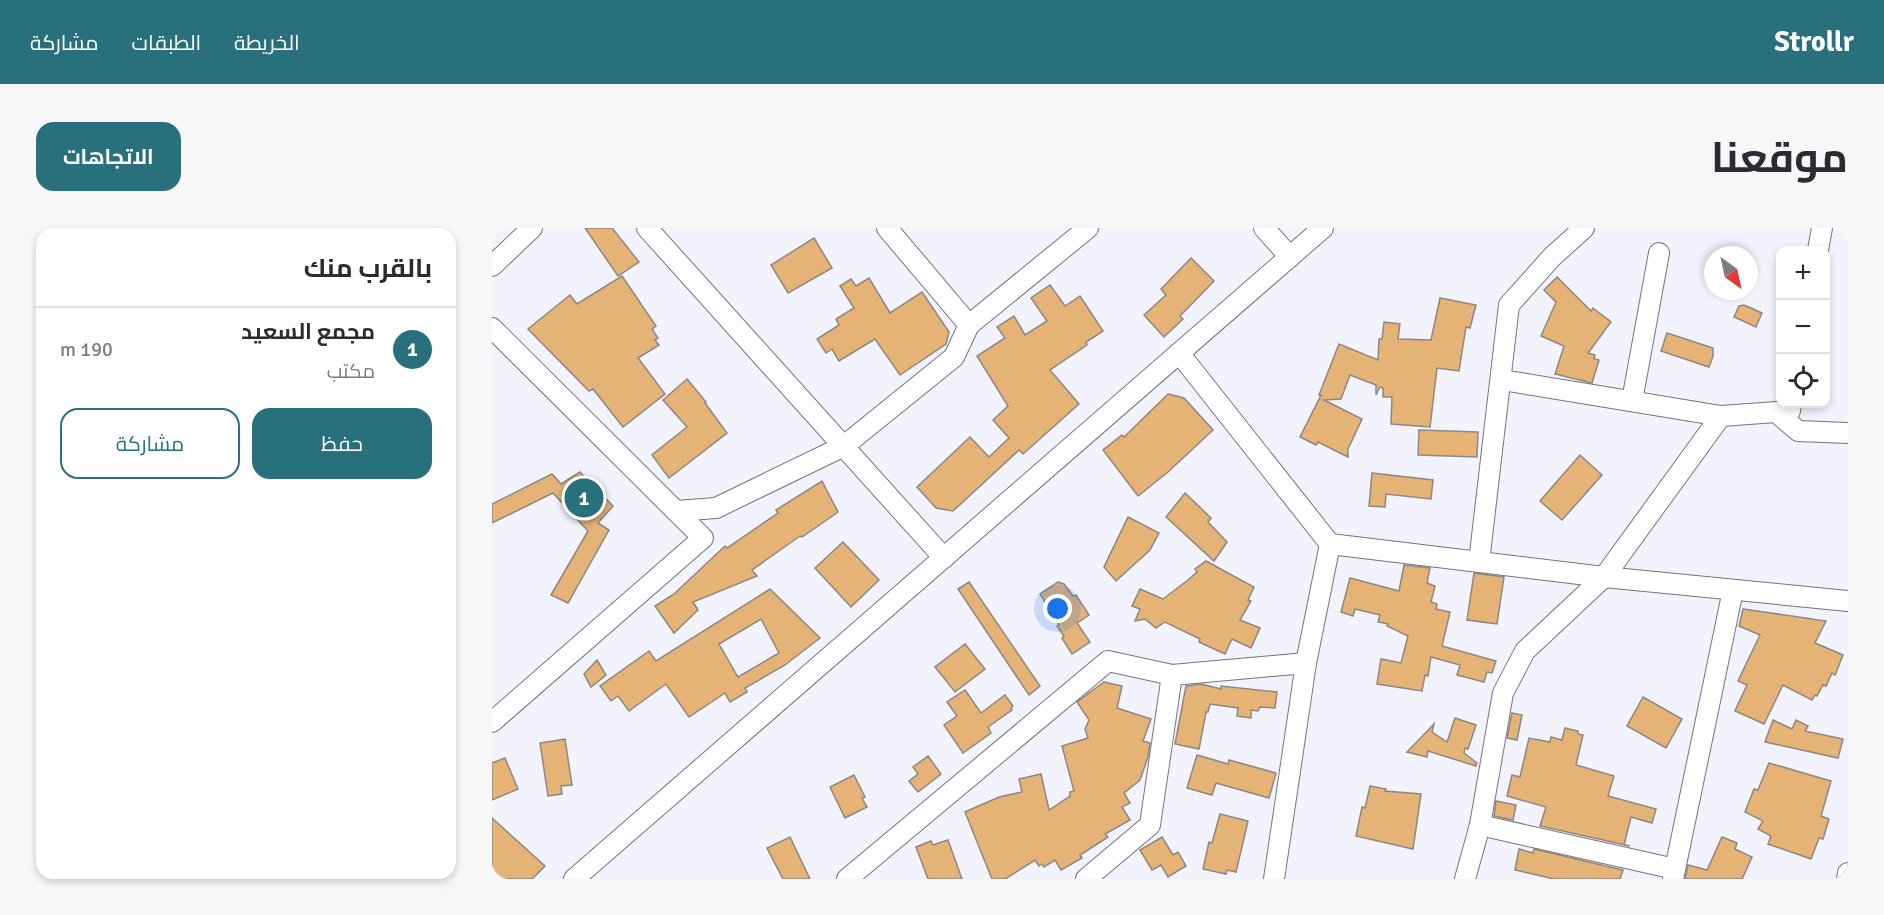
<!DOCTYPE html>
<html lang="ar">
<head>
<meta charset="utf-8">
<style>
  :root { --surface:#fff; --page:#f7f7f7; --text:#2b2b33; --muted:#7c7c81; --line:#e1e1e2; --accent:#29707d }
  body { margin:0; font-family:Signika,Cairo,sans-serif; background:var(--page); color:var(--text); direction:rtl }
  .controls { position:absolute; right:18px; top:18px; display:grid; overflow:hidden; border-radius:12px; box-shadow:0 3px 9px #0003 }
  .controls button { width:54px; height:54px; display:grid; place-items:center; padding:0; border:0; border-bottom:2px solid var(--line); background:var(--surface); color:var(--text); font:30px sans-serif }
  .compass { position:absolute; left:1212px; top:18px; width:54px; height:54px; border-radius:50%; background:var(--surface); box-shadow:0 3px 9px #0003; rotate:147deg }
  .you { position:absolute; left:566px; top:381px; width:21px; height:21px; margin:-15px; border:4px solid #fff; border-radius:50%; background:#1a73e8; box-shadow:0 0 0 9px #1a73e833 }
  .badge { display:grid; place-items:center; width:39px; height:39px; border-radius:50%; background:var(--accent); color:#fff; font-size:20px; font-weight:700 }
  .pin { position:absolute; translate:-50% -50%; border:3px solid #fff; box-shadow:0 2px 6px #0006 }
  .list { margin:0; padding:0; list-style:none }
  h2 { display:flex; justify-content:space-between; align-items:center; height:78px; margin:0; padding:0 24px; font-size:26px }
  h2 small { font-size:20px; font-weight:400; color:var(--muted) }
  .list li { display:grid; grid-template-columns:39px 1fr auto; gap:18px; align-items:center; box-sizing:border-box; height:84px; padding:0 24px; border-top:2px solid var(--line) }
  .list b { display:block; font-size:22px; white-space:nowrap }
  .list p { margin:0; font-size:20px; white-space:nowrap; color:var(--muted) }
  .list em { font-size:20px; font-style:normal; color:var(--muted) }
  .actions { display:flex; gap:12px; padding:18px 24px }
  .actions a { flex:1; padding:14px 0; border:2px solid var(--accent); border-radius:18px; text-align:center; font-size:21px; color:var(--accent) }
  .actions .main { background:var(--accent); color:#fff }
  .icon { flex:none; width:33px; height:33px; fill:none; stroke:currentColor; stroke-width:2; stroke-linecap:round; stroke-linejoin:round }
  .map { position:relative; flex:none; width:1356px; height:651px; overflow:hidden; direction:ltr; border-radius:18px }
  header { display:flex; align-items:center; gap:36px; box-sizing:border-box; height:84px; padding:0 30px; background:var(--accent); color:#fff }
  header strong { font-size:28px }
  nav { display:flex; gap:33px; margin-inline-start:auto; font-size:21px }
  .intro { display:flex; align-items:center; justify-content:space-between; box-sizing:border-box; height:144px; padding:0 36px }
  h1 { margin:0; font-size:42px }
  .button { padding:15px 27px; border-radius:18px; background:var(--accent); color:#fff; font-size:21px; font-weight:700 }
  main { display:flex; gap:36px; padding:0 36px }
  aside { flex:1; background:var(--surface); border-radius:18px; box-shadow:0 3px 9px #0003 }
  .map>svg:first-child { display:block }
  .building { fill:#e6b376; stroke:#8e8780; stroke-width:1.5; fill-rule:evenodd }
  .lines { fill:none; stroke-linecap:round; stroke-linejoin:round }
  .minor-casing { stroke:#74747d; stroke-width:22 }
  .minor { stroke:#fff; stroke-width:20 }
</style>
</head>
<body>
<header>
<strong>Strollr</strong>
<nav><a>الخريطة</a><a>الطبقات</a><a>مشاركة</a></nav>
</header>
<div class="intro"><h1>موقعنا</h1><a class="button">الاتجاهات</a></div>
<main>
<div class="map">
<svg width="1356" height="651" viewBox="0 0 1356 651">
  <rect width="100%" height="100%" fill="#f3f3fd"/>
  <g class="building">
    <path d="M93,0H120L147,34L126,48Z"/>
    <path d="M322,10L340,40L296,65L279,37Z"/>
    <path d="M699,30L722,53L688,88L691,91L672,109L652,87L674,67L669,61Z"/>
    <path d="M130,48L164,98L160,101L166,110L163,112L167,117L146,130L173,166L131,199L101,161L97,163L36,101L78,67L85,76Z"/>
    <path d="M1065,49L1099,83L1101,80L1119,94L1096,125L1103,127L1102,131L1107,132L1100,155L1063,146L1072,118L1049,108L1064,74L1052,62Z"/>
    <path d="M377,50L398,85L430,64L457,104L454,116L408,147L383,111L347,133L340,121L334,125L325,111L347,97L344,91L362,80L348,58L359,51L364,58Z"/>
    <path d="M558,57L573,78L588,68L611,103L594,114L595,117L558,142L587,176L531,226L527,222L461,283L444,280L425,259L478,209L497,229L517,210L501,192L516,178L485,128L513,110L505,99L522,88L533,107L555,93L539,70Z"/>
    <path d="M948,70L984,77L978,100L974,99L967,143L945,140L938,199L899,196L900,169H891V160L888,159L884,167V157L858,147L849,171L832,172L870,191L856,221V229L826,214L824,217L808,209L829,167H827L847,116L886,132L887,111H890L892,94L908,96L906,111L939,112Z"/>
    <path d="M1252,77L1270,85L1264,99L1242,89L1247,78Z"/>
    <path d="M1175,105L1221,120V128L1217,139L1169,123Z"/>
    <path d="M195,151L214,174L213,175L235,205L177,250L160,227L195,199L171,172Z"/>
    <path d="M676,166L692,170L721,202L676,244L646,268L611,222L630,207L632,209Z"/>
    <path d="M927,202L986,204L985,229L926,227Z"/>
    <path d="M1088,227L1110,247L1070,292L1048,273Z"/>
    <path d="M88,244L121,278L106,295L117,302L76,375L59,367L96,303L61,265L0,295V276L60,246L69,256Z"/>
    <path d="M880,245L941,252L939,271L894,266L893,279L877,278Z"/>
    <path d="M330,253L346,284L310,309L308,308L260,342L265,348L201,374L206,382L182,405L163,378L182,366L233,318L235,320L286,285L284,282Z"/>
    <path d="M693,265L719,290L716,294L735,314L722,333L674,289Z"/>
    <path d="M636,289L667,305L658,322L624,353L612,339Z"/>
    <path d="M351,314L387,352L359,379L323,340Z"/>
    <path d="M714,333L762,359L756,372L759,373L748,392L768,400L759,420L740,411L733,426L707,414L708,411L673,394L664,400L653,391L643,393L648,381L640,378L648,361L671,371L696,352L705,344L703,341Z"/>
    <path d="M912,337L938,340L935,355L943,358L939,374L945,376L944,381L958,384L950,418L1004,433L1000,445L995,444L992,454L965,447L968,437L939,429L936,448L933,447L930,463L885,456L889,431L909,435L916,408L895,398L896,396L886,394L888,387L863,381L861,388L849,384L858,350L907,363Z"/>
    <path d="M982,345L1012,349L1005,396L975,392Z"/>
    <path d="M477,354L548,458L537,467L466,361Z"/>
    <path d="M566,354L572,356L581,368L584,367L597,387L585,395L598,414L580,426L570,410L572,408L565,398L567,397L548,366Z"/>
    <path d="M278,361L328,410L293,437L253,460L255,464L238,474L233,465L197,489L174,456L137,483L126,468L119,473L108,458L157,423L164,433ZM269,391L287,425L246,449L227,416Z"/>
    <path d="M1251,381L1334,393L1323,415L1351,427L1343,447L1340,445L1334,458L1331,457L1325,468L1323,467L1320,472L1291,457L1272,496L1243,483L1255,457L1246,453L1268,407L1247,398Z"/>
    <path d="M473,416L493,441L463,464L443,439Z"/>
    <path d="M105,432L114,447L99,459L92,446Z"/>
    <path d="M612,454L630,458L625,480L659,491L651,513L658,515L656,529L648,552L632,565L638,575L630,579L638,592L613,606L616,609L588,627L590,630L569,642L563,632L552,639L550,636L547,638L543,632L513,651H500L473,584L507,569L530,564L527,551L549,546L557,582L578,568V564L582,563L570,518L596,510L593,501L597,492L585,474Z"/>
    <path d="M709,456L729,461V458L785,464L783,480L768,479L766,483L759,482V490L745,488L746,480L718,476L716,484H714L707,521L683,516L694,458Z"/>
    <path d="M473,462L489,485L513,467L521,478L519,480L520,482L496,499L499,505L471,525L452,497L465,488L455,474Z"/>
    <path d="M1151,469L1190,491L1174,520L1135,498Z"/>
    <path d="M1020,485L1030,487L1025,512L1015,510Z"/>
    <path d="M963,490L984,497L976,521L973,520L972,525L985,535L984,538L936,523L935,529L915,524L942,496L940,504L955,514Z"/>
    <path d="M1281,492L1300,501L1304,492L1316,498L1313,503L1351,511L1346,530L1273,514Z"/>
    <path d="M1073,500L1086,503V506L1091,507L1084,537L1122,548L1116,568L1164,581L1160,595L1139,589L1132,617L1138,618L1048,598L1054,579L1015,568L1020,547L1028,549L1037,510L1058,514L1059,509L1070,512Z"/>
    <path d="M73,511L80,557L69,558L70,566L56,568L48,515Z"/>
    <path d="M705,527L736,536L737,532L784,545L777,570L724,555L720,567L695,560Z"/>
    <path d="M436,528L449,546L426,564L417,553L426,546L421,539Z"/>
    <path d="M13,530L26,561L0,572V535Z"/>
    <path d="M1277,535L1339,553L1329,588L1337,591L1331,611L1327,610L1319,631L1276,616L1279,608L1266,601L1271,593L1253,584L1262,561L1266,562Z"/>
    <path d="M362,547L373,569L370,570L375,579L353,590L338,559Z"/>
    <path d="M878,558L894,561L893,563L929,566L921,621L864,608L870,579L873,580Z"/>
    <path d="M1004,573L1024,577L1021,592L1002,588Z"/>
    <path d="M728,586L756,593L744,644L735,642L734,646L711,641L717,614L720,615Z"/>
    <path d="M0,590L53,638L40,651H0Z"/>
    <path d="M298,609L318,651H291L275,620Z"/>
    <path d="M670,609L681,627L686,624L694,638L676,649L669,637L660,642L648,622Z"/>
    <path d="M1230,609L1245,615L1243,621L1260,629L1250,651H1193L1196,637L1215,642Z"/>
    <path d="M456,612L470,651H436L424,619L439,613L441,617Z"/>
    <path d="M1027,621L1041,625L1042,621L1131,642L1128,651H1062L1023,642Z"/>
  </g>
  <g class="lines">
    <defs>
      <g id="minor">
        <path d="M155,0L452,330"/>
        <path d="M772,0L798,29"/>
        <path d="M1326,22L1330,0"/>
        <path d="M0,38L40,0"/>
        <path d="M477,97L596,0"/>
        <path d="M0,100L211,310L0,494"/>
        <path d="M687,125L838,316"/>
        <path d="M1010,152L1229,188"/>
        <path d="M1140,173L1167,25"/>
        <path d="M1284,184L1306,203L1356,205"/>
        <path d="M184,283L224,280L352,218L462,129L477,97L395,0"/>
        <path d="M987,334L1017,77L1060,29L1092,0"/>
        <path d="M988,597L1183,641"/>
        <path d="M82,651L831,0"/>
        <path d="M355,651L616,433L680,447"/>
        <path d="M594,651L658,597L680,447L814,435"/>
        <path d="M782,651L814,435L838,316L1112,349L1356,373"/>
        <path d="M973,651L988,597L1011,465L1033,423L1112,349L1229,188L1298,183L1299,176"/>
        <path d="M1181,651L1241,362"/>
        <path d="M1355,651L1356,645"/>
      </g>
    </defs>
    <use href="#minor" class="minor-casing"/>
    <use href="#minor" class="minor"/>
  </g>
</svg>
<div class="controls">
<button>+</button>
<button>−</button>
<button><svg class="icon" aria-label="locate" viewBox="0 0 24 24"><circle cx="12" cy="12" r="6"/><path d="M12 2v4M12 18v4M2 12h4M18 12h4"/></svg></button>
</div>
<svg class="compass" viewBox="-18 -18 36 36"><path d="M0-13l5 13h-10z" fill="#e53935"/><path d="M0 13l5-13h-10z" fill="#7c7c81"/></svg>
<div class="you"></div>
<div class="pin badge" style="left:92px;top:270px">1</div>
</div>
<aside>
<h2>بالقرب منك<small></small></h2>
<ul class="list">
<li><span class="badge">1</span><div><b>مجمع السعيد</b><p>مكتب</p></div><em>190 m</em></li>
</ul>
<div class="actions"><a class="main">حفظ</a><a>مشاركة</a></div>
</aside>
</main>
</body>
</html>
